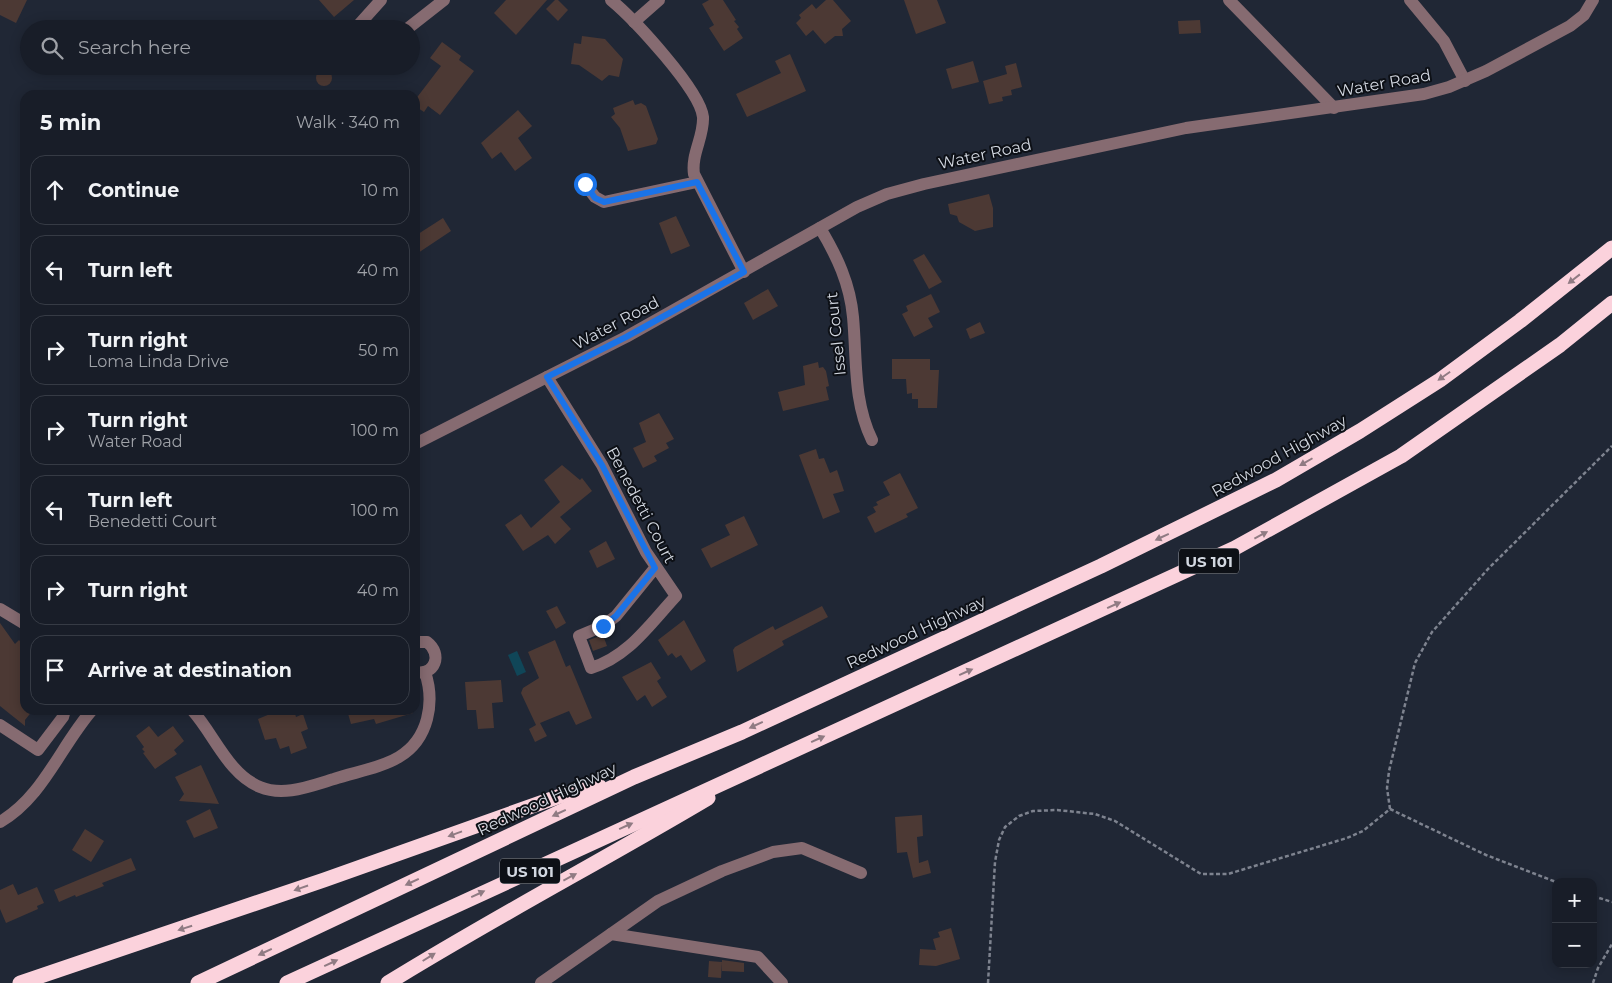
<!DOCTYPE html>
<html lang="en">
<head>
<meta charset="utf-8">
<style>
  :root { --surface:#181d28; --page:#252a34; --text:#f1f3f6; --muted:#9fa2a8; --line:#363b45 }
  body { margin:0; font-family:Montserrat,sans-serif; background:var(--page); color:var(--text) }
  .controls { position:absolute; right:15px; bottom:15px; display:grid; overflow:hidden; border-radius:10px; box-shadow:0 2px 12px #0003 }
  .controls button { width:45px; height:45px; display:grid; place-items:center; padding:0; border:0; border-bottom:1px solid var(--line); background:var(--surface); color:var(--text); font:25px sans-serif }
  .stop { position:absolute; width:15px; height:15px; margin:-11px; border:4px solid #1a73e8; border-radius:50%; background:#fff }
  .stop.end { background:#1a73e8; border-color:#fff; box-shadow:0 1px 5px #0008 }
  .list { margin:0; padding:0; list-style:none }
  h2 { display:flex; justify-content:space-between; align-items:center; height:65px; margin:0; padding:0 20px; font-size:21px }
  h2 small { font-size:16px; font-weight:400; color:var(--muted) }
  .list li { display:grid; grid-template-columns:32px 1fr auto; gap:15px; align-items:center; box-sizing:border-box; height:70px; margin:0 10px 10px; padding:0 10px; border:1px solid var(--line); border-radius:15px }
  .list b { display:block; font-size:19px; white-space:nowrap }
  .list p { margin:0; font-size:16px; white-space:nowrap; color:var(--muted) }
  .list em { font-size:16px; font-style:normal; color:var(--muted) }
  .icon { flex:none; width:28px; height:28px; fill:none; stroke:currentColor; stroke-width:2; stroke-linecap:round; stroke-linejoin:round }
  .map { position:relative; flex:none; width:1612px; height:983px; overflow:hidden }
  .search { position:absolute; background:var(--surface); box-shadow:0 2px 12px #0003; left:20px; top:20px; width:400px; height:55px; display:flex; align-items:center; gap:12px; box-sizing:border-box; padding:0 18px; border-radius:28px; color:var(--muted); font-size:19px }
  .panel { position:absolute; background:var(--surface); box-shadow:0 2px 12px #0003; left:20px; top:90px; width:400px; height:625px; border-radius:15px }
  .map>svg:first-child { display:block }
  .water { fill:#104658 }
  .building { fill:#4c3934 }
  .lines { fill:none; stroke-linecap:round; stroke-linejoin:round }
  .path { stroke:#7e838f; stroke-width:2.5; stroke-dasharray:4 2.5; stroke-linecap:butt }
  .minor { stroke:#866b71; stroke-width:12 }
  .highway { stroke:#fbd2dc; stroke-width:15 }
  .oneway { fill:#907b83 }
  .route { stroke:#1a73e8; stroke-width:6 }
  .labels { text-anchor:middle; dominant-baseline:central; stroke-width:4; stroke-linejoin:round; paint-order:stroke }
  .shield { fill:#0d1016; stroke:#979ba3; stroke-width:1 }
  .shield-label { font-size:15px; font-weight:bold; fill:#d2d7e0 }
  .street-label { font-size:16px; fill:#d2d7e0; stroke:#0d1016 }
</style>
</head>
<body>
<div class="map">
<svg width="1612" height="983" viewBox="0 0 1612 983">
  <rect width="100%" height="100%" fill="#202735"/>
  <path class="water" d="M517,651L526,672L517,676L508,655Z"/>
  <g class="building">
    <path d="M0,0H27L16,23L0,15Z"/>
    <path d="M319,0H354L334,17Z"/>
    <path d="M506,0H547L516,35L494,13Z"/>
    <path d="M555,0H558L568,10L558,21L546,9Z"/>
    <path d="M709,0H723L736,20L734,21L739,27L737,29L743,38L724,51L709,28L714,25L702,4Z"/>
    <path d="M826,0H833L851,21L842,29L843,36H835L825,44L813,30L806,36L796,23L801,18L799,15L812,4L816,9Z"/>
    <path d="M904,0H937L946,23L916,34Z"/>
    <path d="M1200,20L1201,33L1179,34L1178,21Z"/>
    <path d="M582,36L605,39L623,59L619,77L609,75L602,81L579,65L571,64L574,43L581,44Z"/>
    <path d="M442,42L461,56L459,60L474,71L440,115L428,106L424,112L415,106V100L441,66L430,58Z"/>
    <path d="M790,54L806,91L747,117L736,94L781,73L775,61Z"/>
    <path d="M973,61L979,82L952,89L946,69Z"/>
    <path d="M1016,63L1022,87L1011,90L1012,95L1002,97L1003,101L989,104L983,81L1007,74L1005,66Z"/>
    <circle cx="324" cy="78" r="8"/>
    <path d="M633,100L635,105L641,103L646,106L658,139L656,144L628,151L620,128L611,117L615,114L613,108Z"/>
    <path d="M518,110L532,126L518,138L532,158L515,171L501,152L492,159L481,143Z"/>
    <path d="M989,194L993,208V227L975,231L959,222L957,216L950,214L948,204Z"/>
    <path d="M676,216L690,246L671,254L659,223Z"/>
    <path d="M443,218L451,231L415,255V236Z"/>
    <path d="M924,254L942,282L929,289L913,260Z"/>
    <path d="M768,289L778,306L753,320L744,303Z"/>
    <path d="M931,294L940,312L928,318L933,327L914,337L902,314L908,311L906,306Z"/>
    <path d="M980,322L985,333L970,339L966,329Z"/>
    <path d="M892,359H930V370H939L937,408H918V399H912V393L907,394L906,379H892Z"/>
    <path d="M818,362L819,368L823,367L826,371L829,386L826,387L829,400L783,411L778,392L805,385L803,366Z"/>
    <path d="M659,413L674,439L666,443L669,448L654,456L657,461L643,468L633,448L646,442L639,423Z"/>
    <path d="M816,449L819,459L824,458L830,473L837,470L844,491L833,494L840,512L823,519L799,455Z"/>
    <path d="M562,465L580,480L582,478L592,491L560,517L571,529L555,544L548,535L523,551L505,525L521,514L531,528L560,502L544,480Z"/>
    <path d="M900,473L918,508L906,514L908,517L875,533L867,517L876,512L873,507L878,505L876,502L890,495L883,482Z"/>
    <path d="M744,516L758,545L711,568L701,549L730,535L725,525Z"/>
    <path d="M606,541L615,559L597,568L589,551Z"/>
    <path d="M557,606L566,623L556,629L546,611Z"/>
    <path d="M822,606L828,617L782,641L784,645L737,672L733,650L735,647L773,626L775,630Z"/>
    <path d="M684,620L706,661L691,671L681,655L676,658L672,653L668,656L658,640Z"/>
    <path d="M0,623L15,644L19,640L25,647V710H33L25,720V726L0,706Z"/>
    <path d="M603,635L607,646L593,651L589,640Z"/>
    <path d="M555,640L566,667L570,665L592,718L576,725L569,711L540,723L547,736L535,742L529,729L536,725L521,693L523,688L539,678L528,652Z"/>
    <path d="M651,662L661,678L657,681L667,697L652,707L645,695L637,701L622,677Z"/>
    <path d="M501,680L503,702L492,703L494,728L478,729L476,710H467L465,682Z"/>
    <path d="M268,710H294L296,717L303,714L308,729L301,732L307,748L291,754L289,746L280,749L276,738L265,740L258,719L270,714Z"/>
    <path d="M347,710H413V713L376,724L374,719L351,724Z"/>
    <path d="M149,726L158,737L173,726L184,741L174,750L177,754L155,769L143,753L145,752L142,749L144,747L136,736Z"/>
    <path d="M201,765L219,804L179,801L184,794L175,777Z"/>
    <path d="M210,809L218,828L194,838L186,821Z"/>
    <path d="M922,815L923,836L917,837L919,863L928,860L931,873L913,878L907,852L897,853L895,817Z"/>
    <path d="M85,829L104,841L91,862L72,850Z"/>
    <path d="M131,858L136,870L102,883L104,886L76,897L75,895L59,902L54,890Z"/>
    <path d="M13,884L18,895L37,887L44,903L37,906L38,909L6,923L0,909V890Z"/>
    <path d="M951,928L960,959L936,966L919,965L920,949L936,950L933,939L940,937L938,932Z"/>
    <path d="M722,960L744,963V972L722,971Z"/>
    <path d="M709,961L722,962L721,978L708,977Z"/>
  </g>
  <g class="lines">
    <g class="path">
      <path d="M1390,809L1387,788L1389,771L1415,663L1432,632L1488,569L1612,446"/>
      <path d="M1390,809L1486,855L1556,882"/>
      <path d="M1593,896L1612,902"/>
      <path d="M988,983L995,862L999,840L1005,827L1019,816L1033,811L1057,810L1095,814L1115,821L1201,874H1228L1347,838L1363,831L1390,809"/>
      <path d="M1593,983L1598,968L1612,944"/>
    </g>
    <g class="minor">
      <path d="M611,0C634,19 700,90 703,117C704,137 691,154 694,174L744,272"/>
      <path d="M1229,0L1334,108"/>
      <path d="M1410,0L1444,41L1465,81"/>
      <path d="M634,22L659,0"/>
      <path d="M355,29L381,0"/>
      <path d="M407,29L444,0"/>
      <path d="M585,184L595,197L604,202L697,182"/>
      <path d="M820,228C837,256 850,284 853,317C857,360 853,401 872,440"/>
      <path d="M547,377L602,465L646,552L676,596C650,624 628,657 591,668L579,636L603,626L616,616L655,568"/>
      <path d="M415,444L626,337L857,207L887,194L924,184L1186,128L1424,94L1449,87L1486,71L1570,26L1584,15L1593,0"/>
      <path d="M0,609L25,624"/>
      <path d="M415,642H427C443,654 435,676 415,672"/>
      <path d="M192,710C214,734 228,774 260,787C284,797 310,786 334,779C355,772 381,768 399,757C429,739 435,702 425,672"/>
      <path d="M0,725L38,750L63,717L65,710"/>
      <path d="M0,822C43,797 60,747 92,710"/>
      <path d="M611,934L658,901L722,871L773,852L802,848L861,873"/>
      <path d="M541,983L611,934L758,957L782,983"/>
    </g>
    <g class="highway">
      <path d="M20,983L324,880L563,795L599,786"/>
      <path d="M198,983L634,777L742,732L1101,566L1276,480L1360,431L1440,380L1520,321L1612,248"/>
      <path d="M287,983L1235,548L1401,456L1560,345L1612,303"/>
      <path d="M388,983C493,918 602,861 708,798"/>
    </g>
  </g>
  <defs><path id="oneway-solid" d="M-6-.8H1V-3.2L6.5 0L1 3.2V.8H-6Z" transform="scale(1.25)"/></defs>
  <g class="oneway">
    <use href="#oneway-solid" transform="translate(1574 279) rotate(142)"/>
    <use href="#oneway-solid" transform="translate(1444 376) rotate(145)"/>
    <use href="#oneway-solid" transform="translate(1306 462) rotate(150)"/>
    <use href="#oneway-solid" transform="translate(1261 535) rotate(-28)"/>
    <use href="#oneway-solid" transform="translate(1162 537) rotate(155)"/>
    <use href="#oneway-solid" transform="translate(1114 605) rotate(-24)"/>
    <use href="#oneway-solid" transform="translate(966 672) rotate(-24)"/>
    <use href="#oneway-solid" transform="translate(756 725) rotate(155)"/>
    <use href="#oneway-solid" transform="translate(818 739) rotate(-24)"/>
    <use href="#oneway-solid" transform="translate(559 813) rotate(155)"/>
    <use href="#oneway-solid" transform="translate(626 826) rotate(-24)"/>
    <use href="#oneway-solid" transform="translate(455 834) rotate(160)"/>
    <use href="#oneway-solid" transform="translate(570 877) rotate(-28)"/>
    <use href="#oneway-solid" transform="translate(412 882) rotate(155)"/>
    <use href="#oneway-solid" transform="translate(301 888) rotate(161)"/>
    <use href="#oneway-solid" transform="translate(478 894) rotate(-25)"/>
    <use href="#oneway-solid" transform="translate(185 928) rotate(162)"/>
    <use href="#oneway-solid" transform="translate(265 952) rotate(155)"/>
    <use href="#oneway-solid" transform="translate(429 957) rotate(-32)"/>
    <use href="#oneway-solid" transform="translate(331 963) rotate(-25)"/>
  </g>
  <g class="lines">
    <path class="route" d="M585,184L595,198L604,202L697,182L744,272L626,337L547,377L602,465L655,568L616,616L603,626"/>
  </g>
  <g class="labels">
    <g class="shield">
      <rect x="1179" y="548.5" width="60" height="25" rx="4"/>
      <rect x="500" y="858.5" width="60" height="25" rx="4"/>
    </g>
    <g class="shield-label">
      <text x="1209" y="561">US 101</text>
      <text x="530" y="871">US 101</text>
    </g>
    <g class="street-label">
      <text transform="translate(1384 83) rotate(-10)">Water Road</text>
      <text transform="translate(985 154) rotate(-12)">Water Road</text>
      <text transform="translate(616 323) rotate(-28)">Water Road</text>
      <text transform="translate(836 334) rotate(-96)">Issel Court</text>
      <text transform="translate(1279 456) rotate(-29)">Redwood Highway</text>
      <text transform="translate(641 505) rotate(62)">Benedetti Court</text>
      <text transform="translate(916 632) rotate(-25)">Redwood Highway</text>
      <text transform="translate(547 799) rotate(-25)">Redwood Highway</text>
    </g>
  </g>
</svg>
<div class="controls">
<button>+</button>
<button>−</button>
</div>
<div class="stop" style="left:585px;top:184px"></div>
<div class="stop end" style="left:603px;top:626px"></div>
<div class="search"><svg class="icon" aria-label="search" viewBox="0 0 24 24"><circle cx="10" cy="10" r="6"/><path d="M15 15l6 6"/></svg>Search here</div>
<section class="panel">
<h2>5 min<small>Walk · 340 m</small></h2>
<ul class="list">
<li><svg class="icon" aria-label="ahead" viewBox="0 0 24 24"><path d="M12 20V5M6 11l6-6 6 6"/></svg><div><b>Continue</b></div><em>10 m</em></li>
<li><svg class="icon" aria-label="left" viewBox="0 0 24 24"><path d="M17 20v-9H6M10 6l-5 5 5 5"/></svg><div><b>Turn left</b></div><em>40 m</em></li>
<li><svg class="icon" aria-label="right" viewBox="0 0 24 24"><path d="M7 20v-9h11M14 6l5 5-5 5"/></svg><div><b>Turn right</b><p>Loma Linda Drive</p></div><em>50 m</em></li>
<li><svg class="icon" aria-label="right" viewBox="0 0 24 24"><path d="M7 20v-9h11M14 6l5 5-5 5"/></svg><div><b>Turn right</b><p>Water Road</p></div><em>100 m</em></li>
<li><svg class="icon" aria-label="left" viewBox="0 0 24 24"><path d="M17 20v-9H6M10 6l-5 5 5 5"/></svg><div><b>Turn left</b><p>Benedetti Court</p></div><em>100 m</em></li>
<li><svg class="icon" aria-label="right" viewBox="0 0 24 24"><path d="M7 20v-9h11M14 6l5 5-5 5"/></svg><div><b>Turn right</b></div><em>40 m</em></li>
<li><svg class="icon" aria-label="arrive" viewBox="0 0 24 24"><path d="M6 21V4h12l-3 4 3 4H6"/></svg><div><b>Arrive at destination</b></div></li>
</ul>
</section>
</div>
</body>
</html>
